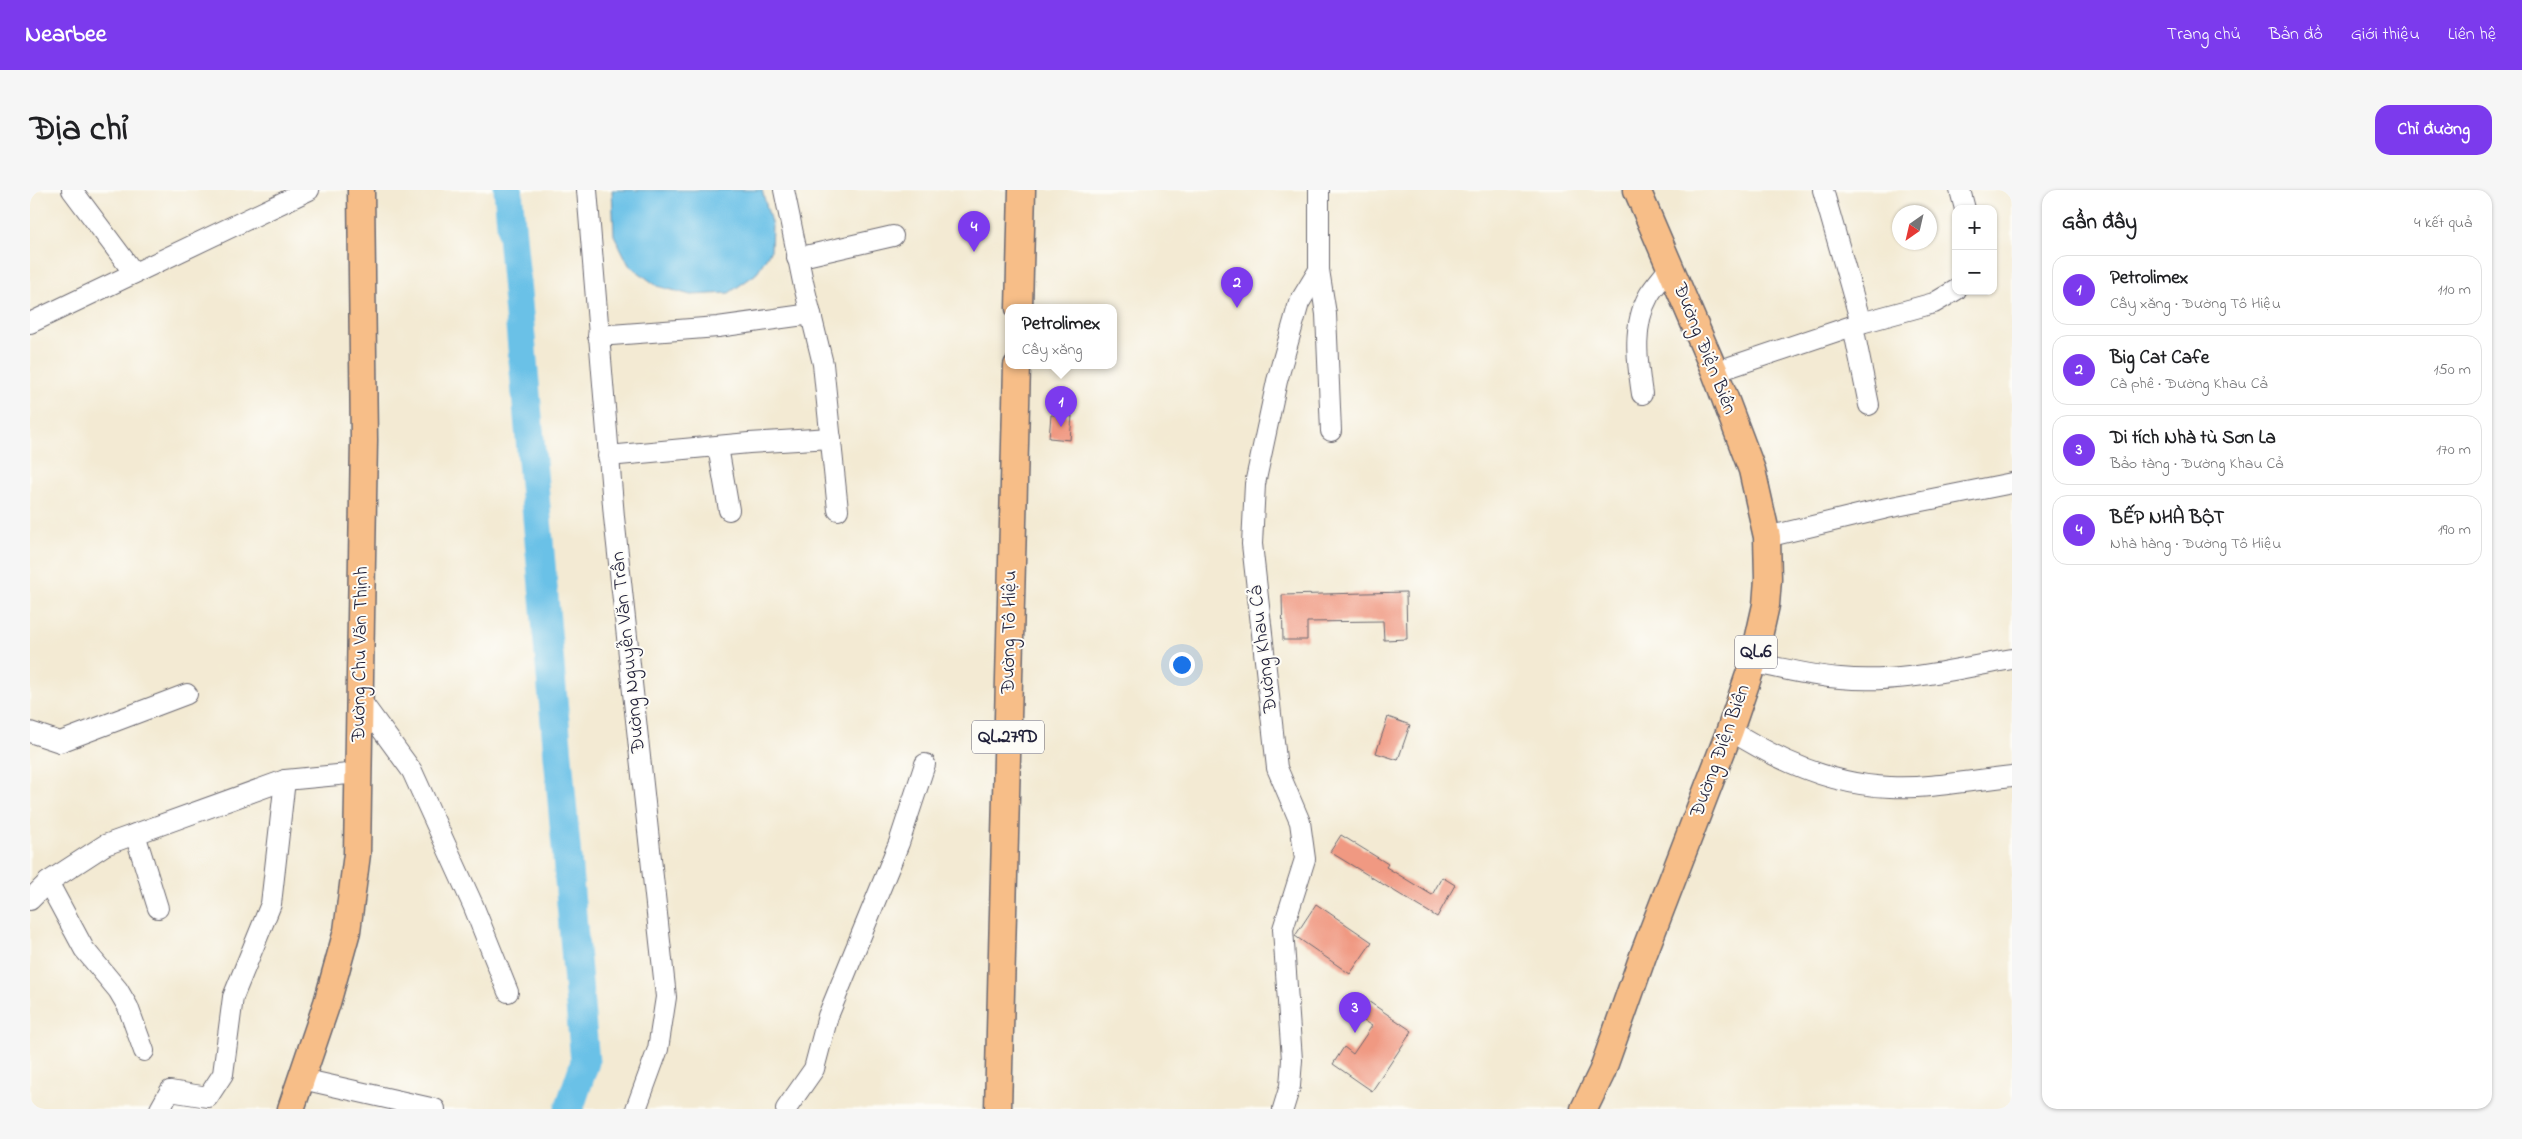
<!DOCTYPE html>
<html lang="vi">
<head>
<meta charset="utf-8">
<style>
  :root { --surface:#fff; --page:#f6f6f6; --text:#202124; --muted:#757577; --line:#e0e0e0; --accent:#7c3aed }
  body { margin:0; font-family:"Indie Flower",sans-serif; background:var(--page); color:var(--text) }
  .controls { position:absolute; right:15px; top:15px; display:grid; overflow:hidden; border-radius:10px; box-shadow:0 1px 4px #0004 }
  .controls button { width:45px; height:45px; display:grid; place-items:center; padding:0; border:0; border-bottom:1px solid var(--line); background:var(--surface); color:var(--text); font:25px sans-serif }
  .compass { position:absolute; left:1862px; top:15px; width:45px; height:45px; border-radius:50%; background:var(--surface); box-shadow:0 1px 4px #0004; rotate:214deg }
  .you { position:absolute; left:1151px; top:474px; width:18px; height:18px; margin:-12px; border:4px solid #fff; border-radius:50%; background:#1a73e8; box-shadow:0 0 0 8px #1a73e833 }
  .badge { display:grid; place-items:center; width:32px; height:32px; border-radius:50%; background:var(--accent); color:#fff; font-size:16px; font-weight:700 }
  .pin { position:absolute; translate:-50% -41px; filter:drop-shadow(0 1px 2px #0008) }
  .pin::after { content:''; position:absolute; top:26px; width:18px; height:15px; background:inherit; clip-path:polygon(0 0,100% 0,50% 100%) }
  .popup { position:absolute; left:975px; top:114px; width:112px; height:65px; box-sizing:border-box; display:grid; place-content:center; border-radius:10px; background:var(--surface); filter:drop-shadow(0 1px 4px #0005); font-size:16px; white-space:nowrap; color:var(--muted) }
  .popup b { font-size:19px; color:var(--text) }
  .popup::after { content:''; position:absolute; left:50%; top:100%; margin-left:-10px; border:10px solid transparent; border-top-color:var(--surface) }
  .list { margin:0; padding:0; list-style:none }
  h2 { display:flex; justify-content:space-between; align-items:center; height:65px; margin:0; padding:0 20px; font-size:21px }
  h2 small { font-size:16px; font-weight:400; color:var(--muted) }
  .list li { display:grid; grid-template-columns:32px 1fr auto; gap:15px; align-items:center; box-sizing:border-box; height:70px; margin:0 10px 10px; padding:0 10px; border:1px solid var(--line); border-radius:15px }
  .list b { display:block; font-size:19px; white-space:nowrap }
  .list p { margin:0; font-size:16px; white-space:nowrap; color:var(--muted) }
  .list em { font-size:16px; font-style:normal; color:var(--muted) }
  .map { position:relative; flex:none; width:1982px; height:919px; overflow:hidden; border-radius:15px }
  header { display:flex; align-items:center; gap:30px; box-sizing:border-box; height:70px; padding:0 25px; background:var(--accent); color:#fff }
  header strong { font-size:24px }
  nav { display:flex; gap:28px; margin-inline-start:auto; font-size:18px }
  .intro { display:flex; align-items:center; justify-content:space-between; box-sizing:border-box; height:120px; padding:0 30px }
  h1 { margin:0; font-size:35px }
  .button { padding:12px 22px; border-radius:15px; background:var(--accent); color:#fff; font-size:18px; font-weight:700 }
  main { display:flex; gap:30px; padding:0 30px }
  aside { flex:1; background:var(--surface); border-radius:15px; box-shadow:0 1px 4px #0004 }
  .map>svg:first-child { display:block }
  .water { fill:#6ac1e7; stroke:#467291 }
  .lines { fill:none; stroke-linecap:round; stroke-linejoin:round }
  .river { stroke:#6ac1e7; stroke-width:29 }
  .building { fill:#f09982 }
  .minor-casing { stroke:#6b6870; stroke-width:22 }
  .major-casing { stroke:#6b6870; stroke-width:29 }
  .minor { stroke:#fff; stroke-width:20 }
  .major { stroke:#f7be88; stroke-width:26 }
  .labels { text-anchor:middle; dominant-baseline:central; stroke-width:4; stroke-linejoin:round; paint-order:stroke }
  .shield { fill:#fdfcf7; stroke:#646373; stroke-width:1 }
  .shield-label { font-size:19px; font-weight:bold; fill:#22223b }
  .street-label { font-size:20px; fill:#22223b; stroke:#fdfcf7 }
</style>
</head>
<body>
<header>
<strong>Nearbee</strong>
<nav><a>Trang chủ</a><a>Bản đồ</a><a>Giới thiệu</a><a>Liên hệ</a></nav>
</header>
<div class="intro"><h1>Địa chỉ</h1><a class="button">Chỉ đường</a></div>
<main>
<div class="map">
<svg width="1982" height="919" viewBox="0 0 1982 919">
  <rect width="100%" height="100%" fill="#fdfcf7"/>
  <filter id="ink" filterUnits="userSpaceOnUse"><feTurbulence type="fractalNoise" baseFrequency=".02" numOctaves="2"/><feDisplacementMap in="SourceGraphic" scale="10" xChannelSelector="R" yChannelSelector="G"/><feConvolveMatrix kernelMatrix="1 2 1 2 8 2 1 2 1" color-interpolation-filters="sRGB"/></filter>
  <filter id="wash" filterUnits="userSpaceOnUse"><feTurbulence type="fractalNoise" baseFrequency=".0096" numOctaves="4" result="noise"/><feDisplacementMap in="SourceGraphic" scale="20" xChannelSelector="R" yChannelSelector="G"/><feGaussianBlur stdDeviation="1.12" result="paint"/><feColorMatrix in="noise" values="0 0 0 0 0 0 0 0 0 0 0 0 0 0 0 0 0 1.4 0 .05"/><feComposite in="paint" operator="in"/></filter>
  <g filter="url(#wash)">
    <rect width="100%" height="100%" fill="#f3ead3"/>
    <path class="water" d="M582,0H732L742,36L741,60L726,84L699,103L661,105L627,96L599,75L584,45Z"/>
    <g class="lines">
      <path class="river" d="M478,0L555,872L539,919"/>
    </g>
    <g id="blocks">
      <g class="building">
        <path d="M1021,225L1042,226L1040,250L1019,248Z"/>
        <path d="M1376,402L1377,449L1354,450L1353,431L1277,432V450H1253L1252,405Z"/>
        <path d="M1358,527L1380,535L1368,570L1346,563Z"/>
        <path d="M1311,645L1358,674L1356,677L1402,705L1412,687L1425,695L1407,727L1300,662Z"/>
        <path d="M1286,714L1342,752L1320,784L1265,746Z"/>
        <path d="M1332,807L1382,841L1342,901L1303,874L1314,857L1323,864L1342,836L1321,823Z"/>
      </g>
    </g>
  </g>
  <g filter="url(#ink)">
    <use href="#blocks" fill-opacity="0" stroke="#6b6870" stroke-width="1"/>
    <g class="lines">
      <defs>
        <g id="minor">
          <path d="M42,0L104,83"/>
          <path d="M557,0L584,327L636,807L628,859L606,919"/>
          <path d="M754,0L773,92L793,174L808,320"/>
          <path d="M1793,0L1831,133"/>
          <path d="M1930,0L1935,19"/>
          <path d="M767,68L863,46"/>
          <path d="M1289,80L1296,124L1301,241"/>
          <path d="M0,133L279,0"/>
          <path d="M1823,136L1839,215"/>
          <path d="M568,146L688,137L781,124"/>
          <path d="M1685,182L1831,133L1904,113L1926,100"/>
          <path d="M1612,204C1607,171 1602,135 1619,105C1625,95 1634,86 1640,77"/>
          <path d="M688,257L699,320"/>
          <path d="M578,266L719,253L801,248"/>
          <path d="M1737,347L1857,318L1982,293"/>
          <path d="M1723,473C1752,478 1781,486 1810,488C1868,494 1926,479 1982,469"/>
          <path d="M331,511L382,581L443,715L478,802"/>
          <path d="M1700,540C1747,570 1804,595 1860,597C1899,599 1943,590 1982,586"/>
          <path d="M0,542L30,552L157,504"/>
          <path d="M105,644L128,718"/>
          <path d="M18,692L54,759L88,800L98,817L114,861"/>
          <path d="M0,710L18,692L75,655L255,590L329,583"/>
          <path d="M272,889L405,919"/>
          <path d="M130,919L140,901L178,907L193,884L203,807L241,714L255,590"/>
          <path d="M756,919L784,879L798,826L869,653L895,574"/>
          <path d="M1253,919L1260,896L1262,870L1253,739L1275,669L1270,632L1247,578L1222,354L1225,294L1247,191L1269,113L1289,80V0"/>
        </g>
        <g id="major">
          <path d="M989,118L992,0"/>
          <path d="M261,919L297,813L317,741L327,664L334,250L331,0"/>
          <path d="M968,919L987,176"/>
          <path d="M1554,919L1572,882L1614,763L1700,540L1723,473L1736,415L1738,389L1737,347L1722,280L1685,182L1607,0"/>
        </g>
      </defs>
      <use href="#minor" class="minor-casing"/>
      <use href="#major" class="major-casing"/>
      <use href="#minor" class="minor"/>
      <use href="#major" class="major"/>
    </g>
  </g>
  <g class="labels">
    <g class="shield">
      <rect x="1705" y="445.5" width="42" height="33" rx="4"/>
      <rect x="942" y="530.5" width="72" height="33" rx="4"/>
    </g>
    <g class="shield-label">
      <text x="1726" y="462">QL.6</text>
      <text x="978" y="547">QL.279D</text>
    </g>
    <g class="street-label">
      <text transform="translate(1674 159) rotate(68)">Đường Điện Biên</text>
      <text transform="translate(980 442) rotate(-89)">Đường Tô Hiệu</text>
      <text transform="translate(1234 459) rotate(-97)">Đường Khau Cả</text>
      <text transform="translate(599 462) rotate(-96)">Đường Nguyễn Văn Trân</text>
      <text transform="translate(331 464) rotate(-89)">Đường Chu Văn Thịnh</text>
      <text transform="translate(1691 561) rotate(-70)">Đường Điện Biên</text>
    </g>
  </g>
</svg>
<div class="controls">
<button>+</button>
<button>−</button>
</div>
<svg class="compass" viewBox="-18 -18 36 36"><path d="M0-13l5 13h-10z" fill="#e53935"/><path d="M0 13l5-13h-10z" fill="#757577"/></svg>
<div class="you"></div>
<div class="pin badge" style="left:1031px;top:237px">1</div>
<div class="popup"><b>Petrolimex</b>Cây xăng</div>
<div class="pin badge" style="left:1207px;top:118px">2</div>
<div class="pin badge" style="left:1325px;top:843px">3</div>
<div class="pin badge" style="left:944px;top:62px">4</div>
</div>
<aside>
<h2>Gần đây<small>4 kết quả</small></h2>
<ul class="list">
<li><span class="badge">1</span><div><b>Petrolimex</b><p>Cây xăng · Đường Tô Hiệu</p></div><em>110 m</em></li>
<li><span class="badge">2</span><div><b>Big Cat Cafe</b><p>Cà phê · Đường Khau Cả</p></div><em>150 m</em></li>
<li><span class="badge">3</span><div><b>Di tích Nhà tù Sơn La</b><p>Bảo tàng · Đường Khau Cả</p></div><em>170 m</em></li>
<li><span class="badge">4</span><div><b>BẾP NHÀ BỘT</b><p>Nhà hàng · Đường Tô Hiệu</p></div><em>190 m</em></li>
</ul>
</aside>
</main>
</body>
</html>
